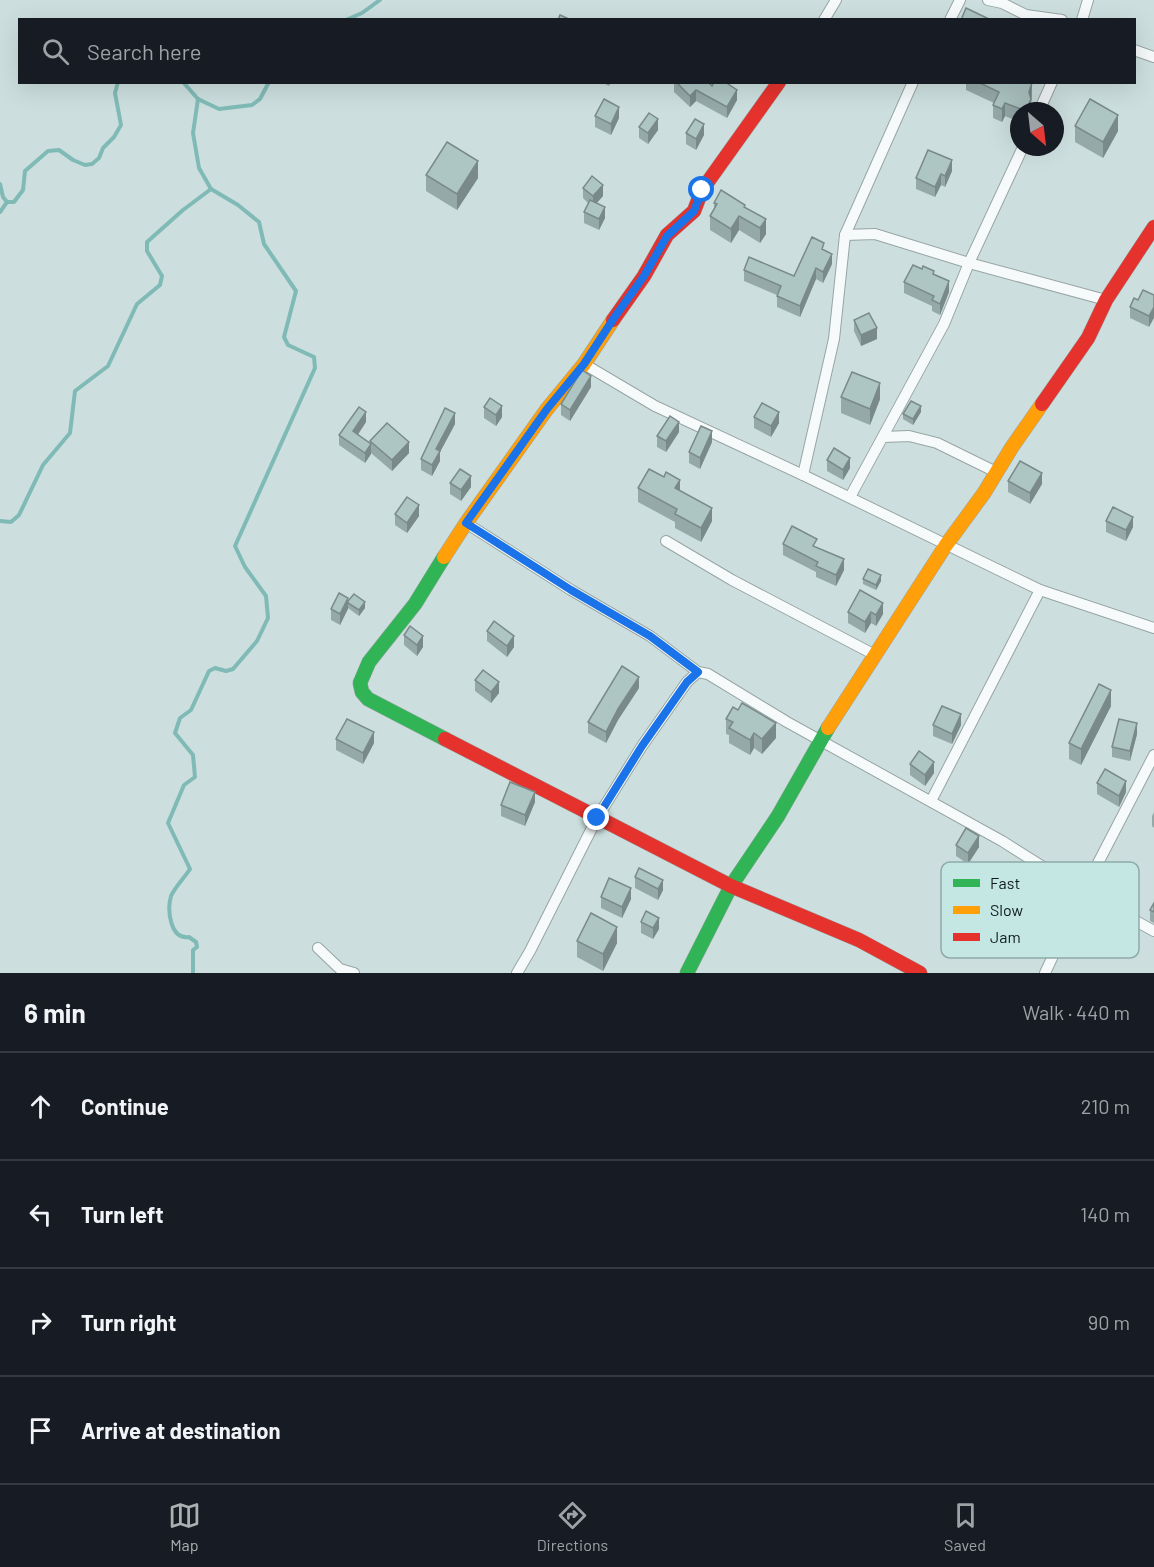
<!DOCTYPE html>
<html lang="en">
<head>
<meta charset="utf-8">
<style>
  :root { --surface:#171b24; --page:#242831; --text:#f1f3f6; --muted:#9ea1a6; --line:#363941; --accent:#a9b1b2 }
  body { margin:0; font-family:Barlow,sans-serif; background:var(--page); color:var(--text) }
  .compass { position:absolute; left:1010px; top:102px; width:54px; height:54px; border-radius:50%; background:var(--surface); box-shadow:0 6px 24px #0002; rotate:152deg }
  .stop { position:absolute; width:18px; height:18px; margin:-14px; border:4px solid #1a73e8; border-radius:50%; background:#fff }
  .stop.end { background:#1a73e8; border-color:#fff; box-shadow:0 2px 6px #0008 }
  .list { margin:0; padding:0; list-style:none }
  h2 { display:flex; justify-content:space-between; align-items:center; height:78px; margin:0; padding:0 24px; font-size:26px }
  h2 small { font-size:20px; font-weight:400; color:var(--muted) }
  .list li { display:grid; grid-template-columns:39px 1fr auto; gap:18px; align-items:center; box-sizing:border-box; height:108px; padding:0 24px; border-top:2px solid var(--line) }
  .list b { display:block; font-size:22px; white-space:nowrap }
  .list em { font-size:20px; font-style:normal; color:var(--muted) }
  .icon { flex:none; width:33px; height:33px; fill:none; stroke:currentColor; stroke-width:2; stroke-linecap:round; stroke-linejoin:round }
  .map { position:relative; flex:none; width:1154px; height:973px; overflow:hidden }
  .search { position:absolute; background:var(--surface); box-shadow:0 6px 24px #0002; left:18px; right:18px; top:18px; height:66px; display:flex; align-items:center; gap:15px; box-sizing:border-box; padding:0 21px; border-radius:0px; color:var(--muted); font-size:22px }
  .sheet { height:510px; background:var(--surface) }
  nav { display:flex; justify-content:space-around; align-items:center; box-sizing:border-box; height:84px; border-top:2px solid var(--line); background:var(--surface); font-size:16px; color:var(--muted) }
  nav a { display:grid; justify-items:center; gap:3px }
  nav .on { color:var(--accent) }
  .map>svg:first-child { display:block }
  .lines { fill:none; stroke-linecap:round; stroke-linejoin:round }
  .stream { stroke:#80bab6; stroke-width:4 }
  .street-casing { stroke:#97a5a4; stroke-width:12 }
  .fast-casing { stroke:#97a5a4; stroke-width:15 }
  .slow-casing { stroke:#97a5a4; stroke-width:15 }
  .jam-casing { stroke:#97a5a4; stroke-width:15 }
  .street { stroke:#f7fafa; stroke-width:10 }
  .fast { stroke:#30b455; stroke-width:14 }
  .slow { stroke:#ff9f0a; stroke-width:14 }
  .jam { stroke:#e5322d; stroke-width:14 }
  .wall { fill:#95a9a8 }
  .shaded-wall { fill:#798a88 }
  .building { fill:#adc5c3; stroke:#798a88; stroke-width:1.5 }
  .route { stroke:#1a73e8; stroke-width:8 }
  .key { fill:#c4e7e4; stroke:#8daaa7; stroke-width:1.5 }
  .key-label { font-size:16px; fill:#0e1b1a }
</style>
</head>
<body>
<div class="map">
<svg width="1154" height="973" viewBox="0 0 1154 973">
  <rect width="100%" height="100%" fill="#ccdfde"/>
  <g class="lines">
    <g class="stream">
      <path d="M346,20L362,13L380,0"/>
      <path d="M183,82L198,99L219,109L252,105L260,99L269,82"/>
      <path d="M0,184L3,197L7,202"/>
      <path d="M0,212L7,202H14L23,190L25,171L48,151L59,150L73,160L85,165L92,164L99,158L103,148L114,137L121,125L115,93L118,82"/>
      <path d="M0,521L11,522L19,515L43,465L70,433L75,391L108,366L137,304L160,285L162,276L147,251V242L183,210L211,189"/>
      <path d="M193,973V950L197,947L196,942L189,937C170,940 167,910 171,896C175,887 185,877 190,869L168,823L184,785L195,777L193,755L175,733L180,718L191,710L209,671L215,668L226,671L233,669L257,641L268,618L266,596L245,567L235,546L315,368L314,357L288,345L284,337L296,291L264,244L259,222L238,205L211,189L199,168L193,133L198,99"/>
    </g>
    <defs>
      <g id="street">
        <path d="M988,0L1002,3L1026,15L1062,20"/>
        <path d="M824,20L836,0"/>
        <path d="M950,20L960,0"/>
        <path d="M1082,20L1088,0"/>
        <path d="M1134,50L1154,57"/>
        <path d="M1039,111L1052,82"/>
        <path d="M845,235L875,234L969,263L1106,300"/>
        <path d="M584,364L655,406L803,475L1040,590L1154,628"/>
        <path d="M883,437L909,436L937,443L996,472"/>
        <path d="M803,475L834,339L845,235L913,82"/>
        <path d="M850,497L944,324L969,263L1023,147"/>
        <path d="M466,523L571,590L650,636L698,672"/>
        <path d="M666,541L732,580L875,655"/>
        <path d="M931,801L1040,590"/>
        <path d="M318,948L340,969L354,973"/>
        <path d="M517,973L530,951L597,818L642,746L687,682L698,672L708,674L787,722L1002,841L1083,892L1154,931"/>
        <path d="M1045,973L1083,892L1154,755"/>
      </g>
      <g id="fast">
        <path d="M444,557L415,604L369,662L360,683L362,692L368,699L445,739"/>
        <path d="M687,973L731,886L778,816L828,728"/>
      </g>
      <g id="slow">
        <path d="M444,557L466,523L547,409L584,364L613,320"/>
        <path d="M828,728L946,545L984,493L1012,447L1042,404"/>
      </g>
      <g id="jam">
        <path d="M613,320L644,276L667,235L694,211L702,190L779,82"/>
        <path d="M1042,404L1088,338L1106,300L1154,227"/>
        <path d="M445,739L731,886L859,940L920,973"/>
      </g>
    </defs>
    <use href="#street" class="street-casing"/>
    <use href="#fast" class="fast-casing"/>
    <use href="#slow" class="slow-casing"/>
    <use href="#jam" class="jam-casing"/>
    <use href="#street" class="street"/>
    <use href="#fast" class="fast"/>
    <use href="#slow" class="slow"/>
    <use href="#jam" class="jam"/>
  </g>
  <g class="wall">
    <path d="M601,82H611L609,86Z"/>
    <path d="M674,82H708L712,86L737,100L727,118L696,101L690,107L674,92Z"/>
    <path d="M966,82H1031L1032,96L1031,99V111H1019V122L1005,116L1002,122L993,118V105L994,103L966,90Z"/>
    <path d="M595,116L619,118L611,135L595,127Z"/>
    <path d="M1075,126L1118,131L1103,158L1075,142Z"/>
    <path d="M639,127L658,130L648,144L639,138Z"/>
    <path d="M686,133L704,135L696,150L686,144Z"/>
    <path d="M952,171L945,187L941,185L935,197L916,189V178Z"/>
    <path d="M426,175L478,178L457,210L426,191Z"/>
    <path d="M583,188L603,196L597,203L605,218L599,230L584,223V212L588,203L583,198Z"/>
    <path d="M714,203L745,207L766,234L760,243L739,230L731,243L710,230V216L714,209Z"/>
    <path d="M824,250L832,264L823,283L816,279L800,317L777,307V295L744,281V270L794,276Z"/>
    <path d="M934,274L949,292L940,315L932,311V306L904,293V282Z"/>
    <path d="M1154,295L1149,327L1130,318V307L1138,300Z"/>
    <path d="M854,320L877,339L861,346L854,331Z"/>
    <path d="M591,387L570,421L561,415V404Z"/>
    <path d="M841,397L880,399L870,425L841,413Z"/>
    <path d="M484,407L502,417L496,426L484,418Z"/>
    <path d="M921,412L913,425L903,419V414Z"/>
    <path d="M754,417L779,423L771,437L754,428Z"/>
    <path d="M366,422L358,435L370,444V441L409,453L392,471L371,453V454L365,463L339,445V435Z"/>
    <path d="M455,424L440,452V461L432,476L421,470V459Z"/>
    <path d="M679,432L666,452L657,447V436Z"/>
    <path d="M712,442L700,469L689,463V452Z"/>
    <path d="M827,460L850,468L843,480L827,471Z"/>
    <path d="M1008,481L1042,484L1030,504L1008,492Z"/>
    <path d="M450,483L471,487L461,501L450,494Z"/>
    <path d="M638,488L680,490L712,521L701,542L675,528V522L638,502Z"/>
    <path d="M395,514L419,516L407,533L395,525Z"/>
    <path d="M1106,521L1133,527L1126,541L1106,532Z"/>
    <path d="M783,544L817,547L844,570L836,586L816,577V572L783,555Z"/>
    <path d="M863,579L881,581L876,590L863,584Z"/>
    <path d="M860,590L883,614L876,626L871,623L865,633L848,623V612Z"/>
    <path d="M348,601L365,608L359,616L348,608L340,625L331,620V609Z"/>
    <path d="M487,631L514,647L507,657L487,641Z"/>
    <path d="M404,635L423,647L417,656L404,645Z"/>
    <path d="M475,680L499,693L491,703L475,691Z"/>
    <path d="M639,688L618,720L606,743L588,733V722Z"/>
    <path d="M1111,706L1081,765L1069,759V743Z"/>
    <path d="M726,719L776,738L762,754L754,748L750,755L729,743V735L726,734Z"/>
    <path d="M933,725H961L952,744L933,736Z"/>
    <path d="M1137,734L1130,761L1112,757V747Z"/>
    <path d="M336,739L374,743L363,764L336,750Z"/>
    <path d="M910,764L934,773L925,786L910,775Z"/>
    <path d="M1097,783L1126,792L1119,807L1097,794Z"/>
    <path d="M535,802L525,826L501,816V805Z"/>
    <path d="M1154,812V828L1152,826V816Z"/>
    <path d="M956,845L979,847L968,864L956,856Z"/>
    <path d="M635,877L663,890L658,900L635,888Z"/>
    <path d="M953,886L986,892L974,911L953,897Z"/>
    <path d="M601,897L631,899L622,918L601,908Z"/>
    <path d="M1154,903V923L1150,921V910Z"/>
    <path d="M1044,905L1064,910L1057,923L1044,916Z"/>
    <path d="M641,922L659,929L653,939L641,933Z"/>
    <path d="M577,941L617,943L603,971L577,957Z"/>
  </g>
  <g class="shaded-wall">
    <path d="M1032,83L1031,111H1026L1029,92Z"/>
    <path d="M696,90V101L690,107V96Z"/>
    <path d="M737,90V100L727,118V107Z"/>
    <path d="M1005,103V116L1002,122V109Z"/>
    <path d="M619,107V118L611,135V124Z"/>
    <path d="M1118,115V131L1103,158V142Z"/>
    <path d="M658,119V130L648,144V133Z"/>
    <path d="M704,124V135L696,150V139Z"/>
    <path d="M952,160V171L945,187V176Z"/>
    <path d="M478,161V178L457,210V194Z"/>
    <path d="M941,174V185L935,197V187Z"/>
    <path d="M603,185V196L593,207V196Z"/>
    <path d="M605,207V218L599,230V219Z"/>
    <path d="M739,216V230L731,243V229Z"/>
    <path d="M766,219V234L760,243V228Z"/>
    <path d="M832,254V264L823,283V272Z"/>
    <path d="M816,268V279L800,317V306Z"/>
    <path d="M949,281V292L940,315V304Z"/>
    <path d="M1154,307V318L1149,327V316Z"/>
    <path d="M877,328V339L861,346V335Z"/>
    <path d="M591,376V387L570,421V410Z"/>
    <path d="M880,383V399L870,425V409Z"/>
    <path d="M502,406V417L496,426V415Z"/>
    <path d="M921,406V412L913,425V419Z"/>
    <path d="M366,412V422L353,441V431Z"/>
    <path d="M779,412V423L771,437V426Z"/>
    <path d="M455,413V424L440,452V461L432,476V465L436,449Z"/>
    <path d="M679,422V432L666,452V441Z"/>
    <path d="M712,431V442L700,469V458Z"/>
    <path d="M409,442V453L392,471V460Z"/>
    <path d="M371,444V454L365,463V453Z"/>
    <path d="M850,458V468L843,480V470Z"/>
    <path d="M1042,473V484L1030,504V493Z"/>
    <path d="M471,476V487L461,501V490Z"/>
    <path d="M680,480V493L675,488Z"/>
    <path d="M419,505V516L407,533V523Z"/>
    <path d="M712,508V521L701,542V528Z"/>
    <path d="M1133,517V527L1126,541V530Z"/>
    <path d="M844,559V570L836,586V575Z"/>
    <path d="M881,575V581L876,590V585Z"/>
    <path d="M348,598V609L340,625V614Z"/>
    <path d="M365,602V608L359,616V610Z"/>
    <path d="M883,603V614L876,626V615Z"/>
    <path d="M871,612V623L865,633V622Z"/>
    <path d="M423,636V647L417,656V645Z"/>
    <path d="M514,636V647L507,657V646Z"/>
    <path d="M639,677V688L618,720L606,743V732L618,709Z"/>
    <path d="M499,682V693L491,703V692Z"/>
    <path d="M1111,690V706L1081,765V749Z"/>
    <path d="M961,714V725L952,744V734Z"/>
    <path d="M776,723V738L762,754V739Z"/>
    <path d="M1137,723V734L1130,761V751Z"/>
    <path d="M374,732V743L363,764V753Z"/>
    <path d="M754,733V748L750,755V740Z"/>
    <path d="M934,762V773L925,786V775Z"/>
    <path d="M1126,781V792L1119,807V796Z"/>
    <path d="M535,792V802L525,826V815Z"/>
    <path d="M979,836V847L968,864V853Z"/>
    <path d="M663,880V890L658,900V889Z"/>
    <path d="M986,881V892L974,911V900Z"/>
    <path d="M631,888V899L622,918V907Z"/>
    <path d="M1064,899V910L1057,923V912Z"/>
    <path d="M659,918V929L653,939V928Z"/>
    <path d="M617,927V943L603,971V954Z"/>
  </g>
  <g class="building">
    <path d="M966,8L989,19V20H961Z"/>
    <path d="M560,15L571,20H558Z"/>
    <path d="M676,82H708L712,86L714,82H725L737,90L727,107L696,90L690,96Z"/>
    <path d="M978,82L1032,83L1029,92L1031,99L1026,111L1005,103L1002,109L993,105L999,92Z"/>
    <path d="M604,99L619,107L611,124L595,116Z"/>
    <path d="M1090,99L1118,115L1103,142L1075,126Z"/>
    <path d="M649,113L658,119L648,133L639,127Z"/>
    <path d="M695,119L704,124L696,139L686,133Z"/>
    <path d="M447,142L478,161L457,194L426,175Z"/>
    <path d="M928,150L952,160L945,176L941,174L935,187L916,178Z"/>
    <path d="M592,176L603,185L593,196L583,188Z"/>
    <path d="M721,190L745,205L744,207L766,219L760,228L739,216L731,229L710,216L717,204L714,203Z"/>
    <path d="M590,200L605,207L599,219L584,212Z"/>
    <path d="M812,237L824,243L822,249L832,254L823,272L816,268L800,306L777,296L781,286L744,270L749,257L794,276Z"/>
    <path d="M913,265L922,269L923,266L934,271L933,274L949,281L940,304L932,300L934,296L904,282Z"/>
    <path d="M1143,290L1154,295V307L1149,316L1130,307L1134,298L1138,300Z"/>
    <path d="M869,313L877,328L861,335L854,320Z"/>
    <path d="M582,370L591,376L570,410L561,404Z"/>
    <path d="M852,372L880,383L870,409L841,397Z"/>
    <path d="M490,398L502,406L496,415L484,407Z"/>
    <path d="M911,401L921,406L913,419L903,414Z"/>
    <path d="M762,403L779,412L771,426L754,417Z"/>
    <path d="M359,407L366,412L353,431L371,444L365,453L339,435Z"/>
    <path d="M445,408L455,413L436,449L440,451L432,465L421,459Z"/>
    <path d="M670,416L679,422L666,441L657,436Z"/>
    <path d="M387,423L409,442L392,460L370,441Z"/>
    <path d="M701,426L712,431L700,458L689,452Z"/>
    <path d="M834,448L850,458L843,470L827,460Z"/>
    <path d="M1020,461L1042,473L1030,493L1008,481Z"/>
    <path d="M460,469L471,476L461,490L450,483Z"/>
    <path d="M649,469L664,477L666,472L680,480L675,488L712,508L701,528L675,514L677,509L638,488Z"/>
    <path d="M407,497L419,505L407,523L395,514Z"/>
    <path d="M1113,507L1133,517L1126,530L1106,521Z"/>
    <path d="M792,526L817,539L813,546L844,559L836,575L816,566L818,562L783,544Z"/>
    <path d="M868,569L881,575L876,585L863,579Z"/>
    <path d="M860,590L883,603L876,615L871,612L865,622L848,612Z"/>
    <path d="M339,593L348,598L340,614L331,609Z"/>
    <path d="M354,594L365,602L359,610L348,603V601Z"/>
    <path d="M494,621L514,636L507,646L487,631Z"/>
    <path d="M410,626L423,636L417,645L404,635Z"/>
    <path d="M622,666L639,677L618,709L606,732L588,722Z"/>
    <path d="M483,670L499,682L491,692L475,680Z"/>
    <path d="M1099,684L1111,690L1081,749L1069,743Z"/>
    <path d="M742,703L776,723L762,739L754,733L750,740L729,728L733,722L726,719L733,707L738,710Z"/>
    <path d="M942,706L961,714L952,734L933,725Z"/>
    <path d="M347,719L374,732L363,753L336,739Z"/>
    <path d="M1119,719L1137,723L1130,751L1112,747Z"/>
    <path d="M919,751L934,762L925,775L910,764Z"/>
    <path d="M1105,769L1126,781L1119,796L1097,783Z"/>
    <path d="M510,782L535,792L525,815L501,805Z"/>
    <path d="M966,828L979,836L968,853L956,845Z"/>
    <path d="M639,868L663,880L658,889L635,877Z"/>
    <path d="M609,878L631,888L622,907L601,897Z"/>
    <path d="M1154,903V912L1150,910Z"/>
    <path d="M646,911L659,918L653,928L641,922Z"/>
    <path d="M591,913L617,927L603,954L577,941Z"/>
  </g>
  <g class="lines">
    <path class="route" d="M597,818L642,746L687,682L698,672L650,636L571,590L466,523L547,409L584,364L614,318L644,276L667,236L694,211L702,190"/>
  </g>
  <rect x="941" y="862" width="198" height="96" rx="9" class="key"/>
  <rect x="953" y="879" width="27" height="8" fill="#30b455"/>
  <rect x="953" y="906" width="27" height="8" fill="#ff9f0a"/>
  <rect x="953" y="933" width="27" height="8" fill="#e5322d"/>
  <g class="key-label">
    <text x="990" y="889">Fast</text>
    <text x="990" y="916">Slow</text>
    <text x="990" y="943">Jam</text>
  </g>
</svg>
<svg class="compass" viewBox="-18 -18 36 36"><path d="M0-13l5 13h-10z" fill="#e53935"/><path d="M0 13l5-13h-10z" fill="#9ea1a6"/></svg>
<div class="stop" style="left:702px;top:190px"></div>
<div class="stop end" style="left:597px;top:818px"></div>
<div class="search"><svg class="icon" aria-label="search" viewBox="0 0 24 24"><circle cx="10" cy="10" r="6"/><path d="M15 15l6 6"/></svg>Search here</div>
</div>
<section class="sheet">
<h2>6 min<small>Walk · 440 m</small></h2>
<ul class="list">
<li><svg class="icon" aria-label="ahead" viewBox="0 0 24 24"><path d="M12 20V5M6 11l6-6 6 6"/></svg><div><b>Continue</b></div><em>210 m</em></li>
<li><svg class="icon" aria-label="left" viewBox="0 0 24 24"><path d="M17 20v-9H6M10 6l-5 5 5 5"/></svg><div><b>Turn left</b></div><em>140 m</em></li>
<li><svg class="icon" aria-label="right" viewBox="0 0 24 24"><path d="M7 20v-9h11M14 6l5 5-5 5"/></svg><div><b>Turn right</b></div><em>90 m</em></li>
<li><svg class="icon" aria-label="arrive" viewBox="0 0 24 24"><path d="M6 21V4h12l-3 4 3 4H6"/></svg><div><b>Arrive at destination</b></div></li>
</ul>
</section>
<nav>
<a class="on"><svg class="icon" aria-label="map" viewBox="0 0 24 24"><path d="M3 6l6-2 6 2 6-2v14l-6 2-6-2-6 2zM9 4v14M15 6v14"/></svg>Map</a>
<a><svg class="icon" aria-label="directions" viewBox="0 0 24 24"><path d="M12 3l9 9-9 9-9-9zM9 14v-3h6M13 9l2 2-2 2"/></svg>Directions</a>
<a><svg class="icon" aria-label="saved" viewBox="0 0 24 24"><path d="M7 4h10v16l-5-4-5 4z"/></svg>Saved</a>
</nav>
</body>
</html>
